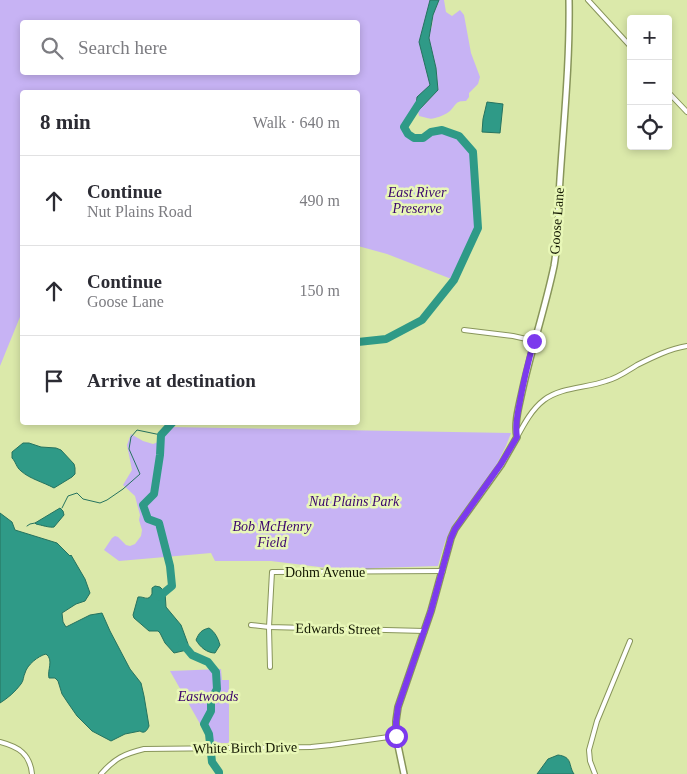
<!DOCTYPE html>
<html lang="en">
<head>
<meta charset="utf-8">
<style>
  :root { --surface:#fff; --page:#f7f7f7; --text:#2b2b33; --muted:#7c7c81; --line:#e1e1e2 }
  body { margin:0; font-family:"Times New Roman",serif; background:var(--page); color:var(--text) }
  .controls { position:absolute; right:15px; top:15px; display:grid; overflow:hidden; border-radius:5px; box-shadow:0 2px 8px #0003 }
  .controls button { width:45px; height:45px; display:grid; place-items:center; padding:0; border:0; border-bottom:1px solid var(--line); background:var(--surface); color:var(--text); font:25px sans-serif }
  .stop { position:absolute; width:15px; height:15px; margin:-11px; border:4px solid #7c3aed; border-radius:50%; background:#fff }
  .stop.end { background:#7c3aed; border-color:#fff; box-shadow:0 1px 5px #0008 }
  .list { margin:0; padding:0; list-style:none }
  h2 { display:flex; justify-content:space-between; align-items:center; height:65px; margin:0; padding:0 20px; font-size:21px }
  h2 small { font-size:16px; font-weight:400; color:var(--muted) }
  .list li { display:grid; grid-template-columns:32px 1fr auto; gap:15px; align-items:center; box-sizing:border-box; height:90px; padding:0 20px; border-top:1px solid var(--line) }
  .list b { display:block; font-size:19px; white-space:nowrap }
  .list p { margin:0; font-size:16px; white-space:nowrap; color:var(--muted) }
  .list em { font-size:16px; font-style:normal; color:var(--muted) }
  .icon { flex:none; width:28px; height:28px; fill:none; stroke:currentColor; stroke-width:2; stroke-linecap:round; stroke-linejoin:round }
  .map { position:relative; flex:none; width:687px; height:774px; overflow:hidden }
  .search { position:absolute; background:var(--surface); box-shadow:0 2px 8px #0003; left:20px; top:20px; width:340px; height:55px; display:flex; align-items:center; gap:12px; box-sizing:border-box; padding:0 18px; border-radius:5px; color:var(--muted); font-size:19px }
  .panel { position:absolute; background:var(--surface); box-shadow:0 2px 8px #0003; left:20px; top:90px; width:340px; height:335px; border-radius:5px }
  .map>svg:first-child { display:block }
  .green { fill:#c7b3f4; fill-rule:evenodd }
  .water { fill:#2f9a87; stroke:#26735f }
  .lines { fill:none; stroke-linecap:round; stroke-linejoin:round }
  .stream { stroke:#26735f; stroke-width:1 }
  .river { stroke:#2f9a87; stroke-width:8 }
  .minor-casing { stroke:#88955a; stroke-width:6 }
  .tertiary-casing { stroke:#88955a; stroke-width:8 }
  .minor { stroke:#fff; stroke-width:4 }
  .tertiary { stroke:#fff; stroke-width:5 }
  .route { stroke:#7c3aed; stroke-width:6 }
  .labels { text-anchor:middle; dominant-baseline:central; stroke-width:5; stroke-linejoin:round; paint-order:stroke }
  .park-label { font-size:14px; font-style:italic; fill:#3a046d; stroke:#e8f7b7 }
  .street-label { font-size:14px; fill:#121701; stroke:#e8f7b7 }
</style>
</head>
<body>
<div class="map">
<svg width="687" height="774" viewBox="0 0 687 774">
  <rect width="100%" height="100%" fill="#dbe9aa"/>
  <g class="green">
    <path d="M0,0H436L431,12L430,30L432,26L433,15L439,0H444L446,12L452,16L460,10L464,15L471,53L480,77L478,84L469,93V97L466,101C455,101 457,104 450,111C447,114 439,117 435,118C429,120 425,117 419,116L418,111L438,90L436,68L429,40L428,54L432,72L433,86L425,100L416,106L404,127L408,134L414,138H423L431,132L442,130L459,136L473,152L478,228L454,280L387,254L358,246V92H22V312L0,366ZM22,22H358V72H22Z"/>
    <path d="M166,427L511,433L506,446L488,482L456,520L445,542L438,566L376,568L352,571L271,561H215L211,553L119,561L104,550L112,538L115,536L118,537L126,545L130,546L135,544L141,536L142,530L139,520L140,515L135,496L123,485L132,470L127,445L131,434L143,441L153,444L158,442Z"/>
    <path d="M221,669L222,680H229V743H211L170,671Z"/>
  </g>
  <g class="water">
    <path d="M430,0H439L433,15L429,38L436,68L438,90L418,111L416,106L417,97L430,85L419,42Z"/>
    <path d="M487,102L503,104L500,133L482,132L483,119Z"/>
    <path d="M23,443H29L41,447L56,448L61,450L74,464L75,468V474L72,477L54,488C43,482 30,479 21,471C16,467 16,462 12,458V452Z"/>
    <path d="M60,508L63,511L64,515L54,527C50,528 41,525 36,524L35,523Z"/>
    <path d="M0,513L12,522L15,530L57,543L70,556L71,555L85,579L90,593L85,601L76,604L62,613L63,622L66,627L90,615L102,613L110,631L130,669L141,683L144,696L149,726C147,731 144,734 140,731L125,734L111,741L92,731L77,716L68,703L62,694L58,681L55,678H49C47,670 54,660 46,654C38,656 27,665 25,673C23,677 24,680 21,684C15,692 8,698 0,703Z"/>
    <path d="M155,586L160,587L165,592L166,607L181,625L188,644V647L187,650L174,653L165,643L160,633L158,631H149L134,618L133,615L138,597C144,596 148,602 152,594V588Z"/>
    <path d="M209,628C215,632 218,638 220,645L215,653C207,653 200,647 196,640C199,633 201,630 209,628Z"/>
    <path d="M558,755C573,757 568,765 574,774H537L548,759Z"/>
  </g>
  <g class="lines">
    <g class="stream">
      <path d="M62,508L68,496L77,493L83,499L100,503L107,500L123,489L140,474L129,449L131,437L137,430L161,435"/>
      <path d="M27,526L30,524L35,523"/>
    </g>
    <g class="river">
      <path d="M358,342L386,339L422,320L454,280L478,228L473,152L459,136L442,130L431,132L423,138H414L408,134L404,127L422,99"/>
      <path d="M160,597V596L172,586L170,566L159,523L148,519L143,505L154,494L160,455L161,435L173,422"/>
      <path d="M182,643L192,655L208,662L216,672L217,689L211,700V711L204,724L209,734L212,762L219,772V774"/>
    </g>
    <defs>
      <g id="minor">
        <path d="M588,0L631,47"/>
        <path d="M668,92L687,112"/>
        <path d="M464,330L513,336L535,341"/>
        <path d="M517,437C524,424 532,409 544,400C561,387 587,388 606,381C618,378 627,371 637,365C653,357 669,349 687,346"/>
        <path d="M251,625L269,627L425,631"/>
        <path d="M270,667L269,627L272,572L443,571"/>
        <path d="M0,742C19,747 30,754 32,774"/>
        <path d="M101,774C115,758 124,754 144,749L311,747L331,745L396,736"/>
        <path d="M595,774L590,761L589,750L597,721L630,641"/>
      </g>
      <path id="tertiary" d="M404,774L396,736V721L398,707L431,611L451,538L455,529L501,465L517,437C514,423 519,406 522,392C531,350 545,309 554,266C559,238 558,208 560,179C564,119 570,60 569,0"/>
    </defs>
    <use href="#minor" class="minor-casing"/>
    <use href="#tertiary" class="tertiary-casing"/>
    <use href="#minor" class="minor"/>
    <use href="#tertiary" class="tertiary"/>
  </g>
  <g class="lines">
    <path class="route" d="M396,736V722L398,707L431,611L451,538L455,529L501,464L517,437C515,427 517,416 519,406C523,384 528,362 534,341"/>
  </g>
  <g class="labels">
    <g class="park-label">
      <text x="417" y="192">East River<tspan x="417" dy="16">Preserve</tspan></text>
      <text x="354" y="501">Nut Plains Park</text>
      <text x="272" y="526">Bob McHenry<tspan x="272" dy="16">Field</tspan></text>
      <text x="208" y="696">Eastwoods</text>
    </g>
    <g class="street-label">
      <text transform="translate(557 221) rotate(-86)">Goose Lane</text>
      <text x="325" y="572">Dohm Avenue</text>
      <text transform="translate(338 629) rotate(1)">Edwards Street</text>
      <text transform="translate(245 748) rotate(-1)">White Birch Drive</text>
    </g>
  </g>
</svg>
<div class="controls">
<button>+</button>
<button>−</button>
<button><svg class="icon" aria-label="locate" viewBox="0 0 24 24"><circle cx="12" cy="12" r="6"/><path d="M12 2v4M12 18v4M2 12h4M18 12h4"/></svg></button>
</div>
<div class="stop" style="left:396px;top:736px"></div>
<div class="stop end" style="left:534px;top:341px"></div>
<div class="search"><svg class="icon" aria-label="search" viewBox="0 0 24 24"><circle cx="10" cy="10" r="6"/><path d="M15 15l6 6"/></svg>Search here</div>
<section class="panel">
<h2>8 min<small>Walk · 640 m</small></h2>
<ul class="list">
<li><svg class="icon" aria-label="ahead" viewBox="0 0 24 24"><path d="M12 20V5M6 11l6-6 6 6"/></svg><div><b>Continue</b><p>Nut Plains Road</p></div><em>490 m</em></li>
<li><svg class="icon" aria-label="ahead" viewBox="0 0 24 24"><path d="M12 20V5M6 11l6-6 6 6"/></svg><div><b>Continue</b><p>Goose Lane</p></div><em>150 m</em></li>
<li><svg class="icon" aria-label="arrive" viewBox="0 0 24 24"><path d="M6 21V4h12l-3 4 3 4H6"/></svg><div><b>Arrive at destination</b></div></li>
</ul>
</section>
</div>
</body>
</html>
